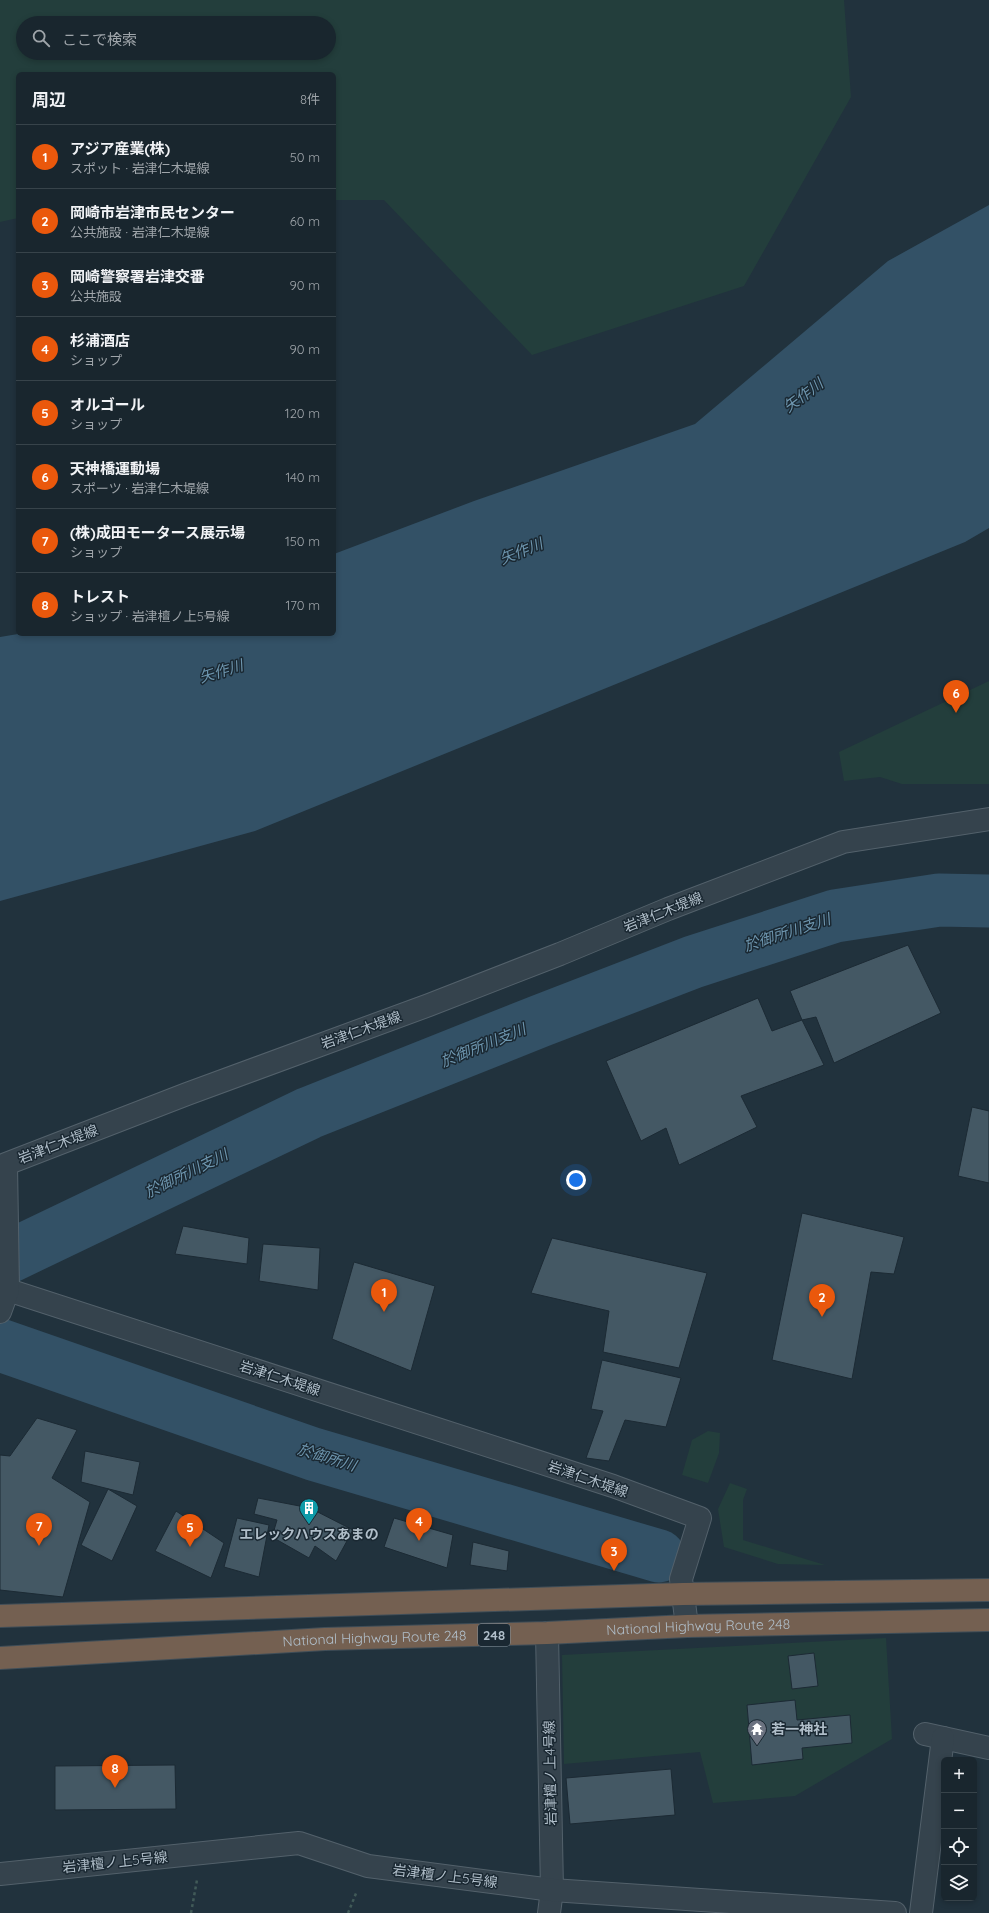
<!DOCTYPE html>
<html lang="ja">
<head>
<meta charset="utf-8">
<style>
  :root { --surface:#19262e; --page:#26323a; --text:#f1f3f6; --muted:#9fa5aa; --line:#37434a; --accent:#ea580c }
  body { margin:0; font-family:Quicksand,"Noto Sans JP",sans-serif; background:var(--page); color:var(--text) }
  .controls { position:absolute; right:12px; bottom:12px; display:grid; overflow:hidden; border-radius:6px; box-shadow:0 2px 6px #0003 }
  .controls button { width:36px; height:36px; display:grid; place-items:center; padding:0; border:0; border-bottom:1px solid var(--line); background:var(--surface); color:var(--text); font:20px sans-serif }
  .you { position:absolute; left:576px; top:1180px; width:14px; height:14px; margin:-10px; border:3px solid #fff; border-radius:50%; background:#1a73e8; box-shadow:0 0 0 6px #1a73e833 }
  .badge { display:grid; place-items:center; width:26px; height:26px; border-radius:50%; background:var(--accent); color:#fff; font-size:13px; font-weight:700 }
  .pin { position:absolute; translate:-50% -33px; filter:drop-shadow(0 1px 2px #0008) }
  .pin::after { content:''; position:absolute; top:21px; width:14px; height:12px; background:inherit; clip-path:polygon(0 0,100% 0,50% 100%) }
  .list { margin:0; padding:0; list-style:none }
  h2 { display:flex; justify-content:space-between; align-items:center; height:52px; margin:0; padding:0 16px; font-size:17px }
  h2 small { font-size:13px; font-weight:400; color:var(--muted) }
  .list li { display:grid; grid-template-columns:26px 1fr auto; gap:12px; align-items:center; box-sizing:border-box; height:64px; padding:0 16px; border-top:1px solid var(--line) }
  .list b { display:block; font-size:15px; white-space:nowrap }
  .list p { margin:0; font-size:13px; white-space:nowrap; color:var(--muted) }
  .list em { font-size:13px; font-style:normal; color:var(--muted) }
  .icon { flex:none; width:22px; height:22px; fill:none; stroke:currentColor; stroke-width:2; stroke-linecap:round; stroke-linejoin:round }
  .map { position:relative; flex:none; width:989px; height:1913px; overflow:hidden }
  .search { position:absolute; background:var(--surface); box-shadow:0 2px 6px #0003; left:16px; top:16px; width:320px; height:44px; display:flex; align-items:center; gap:10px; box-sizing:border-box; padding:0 14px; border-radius:22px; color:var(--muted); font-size:15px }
  .panel { position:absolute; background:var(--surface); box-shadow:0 2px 6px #0003; left:16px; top:72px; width:320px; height:564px; border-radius:6px }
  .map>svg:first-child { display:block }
  .green { fill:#233e3c; fill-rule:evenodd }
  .water { fill:#335166 }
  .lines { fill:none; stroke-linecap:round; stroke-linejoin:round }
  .river { stroke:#335166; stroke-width:53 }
  .building { fill:#445864; stroke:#1c2a34 }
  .minor-casing { stroke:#53616b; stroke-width:24 }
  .highway-casing { stroke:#404e58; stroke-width:24 }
  .path { stroke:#415a58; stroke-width:2.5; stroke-dasharray:3 3; stroke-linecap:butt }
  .minor { stroke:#35434d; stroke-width:22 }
  .highway { stroke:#746051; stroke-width:22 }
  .labels { text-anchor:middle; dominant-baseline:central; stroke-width:3; stroke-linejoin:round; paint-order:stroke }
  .shield { fill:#1a2832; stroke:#83919c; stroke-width:1 }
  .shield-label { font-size:13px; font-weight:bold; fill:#b0bec9 }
  .street-label { font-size:14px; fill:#b0bec9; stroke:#1a2832 }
  .poi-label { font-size:14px; font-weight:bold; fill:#b0bec9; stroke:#1a2832 }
  .water-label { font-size:15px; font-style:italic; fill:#6e96af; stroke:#1a2832 }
</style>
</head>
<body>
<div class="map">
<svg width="989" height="1913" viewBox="0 0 989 1913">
  <rect width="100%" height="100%" fill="#21323d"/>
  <g class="green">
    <path d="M0,0H844L851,97L744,286L532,355L384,200H334V74H18V218L0,222ZM23,23H329V53H23Z"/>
    <path d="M989,681V784H902L880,777L844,781L839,752Z"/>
    <path d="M708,1431L720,1433L719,1453L708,1483L682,1475L692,1440Z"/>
    <path d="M730,1483L747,1489L743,1500V1540L825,1565L778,1564L724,1547L718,1509Z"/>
    <path d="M886,1638L892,1739L795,1796L713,1803L700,1752L564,1764L562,1655Z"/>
  </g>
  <path class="water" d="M989,205V528L965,542L255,831L0,901V637L18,634H334V554L474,501L695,424L888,261Z"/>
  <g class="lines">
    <g class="river">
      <path d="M0,1261L309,1113L540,1021L693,962L835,916L939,900L989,901"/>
      <path d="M0,1345L313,1454L659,1556"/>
    </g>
  </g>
  <g class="building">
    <path d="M908,945L941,1013L834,1063L816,1017L802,1020L790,991Z"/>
    <path d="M758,998L772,1031L802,1020L824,1065L741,1096L757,1127L679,1165L666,1128L641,1141L606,1061Z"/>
    <path d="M972,1107L989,1111V1183L958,1176Z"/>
    <path d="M802,1213L904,1237L894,1274L871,1272L852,1379L772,1360Z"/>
    <path d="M183,1226L249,1238L247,1264L175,1254Z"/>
    <path d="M552,1238L707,1273L679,1368L603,1352L609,1311L531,1293Z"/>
    <path d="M263,1244L320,1248L318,1290L259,1281Z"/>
    <path d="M354,1262L435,1286L411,1371L332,1339Z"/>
    <path d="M602,1360L681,1378L666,1427L625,1420L609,1461L586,1458L603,1411L591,1409Z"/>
    <path d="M37,1418L77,1430L52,1478L90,1502L63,1597L0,1590V1455L10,1456Z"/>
    <path d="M85,1451L140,1462L133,1495L81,1482Z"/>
    <path d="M108,1489L137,1506L112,1561L81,1545Z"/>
    <path d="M258,1498L310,1508L353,1530L336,1561L315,1546L309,1558L272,1537L277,1520L254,1514Z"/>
    <path d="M176,1511L224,1543L211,1578L155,1551Z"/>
    <path d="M237,1518L269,1525L259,1577L224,1567Z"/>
    <path d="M394,1518L453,1535L447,1568L384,1547Z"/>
    <path d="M473,1542L509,1551L507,1571L470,1565Z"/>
    <path d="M814,1653L818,1686L792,1689L788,1656Z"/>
    <path d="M795,1700L797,1720L850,1715L852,1743L802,1748L803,1759L752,1765L747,1705Z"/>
    <path d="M175,1765L176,1809L55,1810V1766Z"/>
    <path d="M671,1769L675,1815L570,1824L566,1778Z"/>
  </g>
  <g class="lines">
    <defs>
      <g id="minor">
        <path d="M8,1290L613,1486L700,1518L681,1579L687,1626"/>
        <path d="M0,1312L8,1290L6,1164L187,1094L429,1005L560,954L668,909L843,842L989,819"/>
        <path d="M547,1633L552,1890L549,1913"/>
        <path d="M925,1734L989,1748"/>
        <path d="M0,1874L299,1843L368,1866L552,1890L895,1913"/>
        <path d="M921,1913L943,1738"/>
      </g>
      <g id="highway">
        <path d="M0,1616L683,1594L989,1590"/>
        <path id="s1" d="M0,1658L325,1639L547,1633L687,1626L989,1620"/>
      </g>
    </defs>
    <use href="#minor" class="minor-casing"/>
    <use href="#highway" class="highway-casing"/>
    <g class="path">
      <path d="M191,1913L197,1880"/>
      <path d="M348,1913L357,1891"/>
    </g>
    <use href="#minor" class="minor"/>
    <use href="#highway" class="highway"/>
  </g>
  <defs>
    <symbol id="building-pin" viewBox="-11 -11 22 30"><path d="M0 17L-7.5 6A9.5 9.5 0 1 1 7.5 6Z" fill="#0f9aa8" stroke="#1a2832"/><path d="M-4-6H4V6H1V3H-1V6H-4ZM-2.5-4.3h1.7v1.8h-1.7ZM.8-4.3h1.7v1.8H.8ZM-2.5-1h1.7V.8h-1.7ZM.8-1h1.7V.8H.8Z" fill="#fff"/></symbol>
    <symbol id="temple-pin" viewBox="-11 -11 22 30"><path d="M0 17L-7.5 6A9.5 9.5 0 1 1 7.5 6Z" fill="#6b7280" stroke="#1a2832"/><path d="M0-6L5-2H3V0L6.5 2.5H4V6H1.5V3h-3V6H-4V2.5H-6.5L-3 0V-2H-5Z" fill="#fff"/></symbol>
  </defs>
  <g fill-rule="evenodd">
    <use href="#building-pin" x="298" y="1497" width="22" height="30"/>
    <use href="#temple-pin" x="746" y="1718" width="22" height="30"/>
  </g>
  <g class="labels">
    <rect class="shield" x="478" y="1624" width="32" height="22" rx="3"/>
    <g class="shield-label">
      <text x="494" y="1635">248</text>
    </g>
    <g class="street-label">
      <text transform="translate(663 912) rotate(-22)">岩津仁木堤線</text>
      <text transform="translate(361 1030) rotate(-20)">岩津仁木堤線</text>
      <text transform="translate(58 1144) rotate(-21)">岩津仁木堤線</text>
      <text transform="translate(280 1378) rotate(18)">岩津仁木堤線</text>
      <text transform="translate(588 1479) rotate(19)">岩津仁木堤線</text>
      <text stroke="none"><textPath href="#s1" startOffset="699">National Highway Route 248</textPath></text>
      <text stroke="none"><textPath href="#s1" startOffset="375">National Highway Route 248</textPath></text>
      <text transform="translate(550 1773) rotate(-91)">岩津檀ノ上4号線</text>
      <text transform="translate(115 1862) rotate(-6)">岩津檀ノ上5号線</text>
      <text transform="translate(445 1876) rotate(7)">岩津檀ノ上5号線</text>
    </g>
    <g class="poi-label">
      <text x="309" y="1534">エレックハウスあまの</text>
      <text x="771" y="1729" text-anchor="start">若一神社</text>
    </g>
    <g class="water-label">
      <text transform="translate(803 395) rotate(-37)">矢作川</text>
      <text transform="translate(521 551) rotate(-22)">矢作川</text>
      <text transform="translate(221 671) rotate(-17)">矢作川</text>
      <text transform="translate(787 932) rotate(-18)">於御所川支川</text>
      <text transform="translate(483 1045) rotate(-22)">於御所川支川</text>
      <text transform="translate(186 1173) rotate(-26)">於御所川支川</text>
      <text transform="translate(327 1457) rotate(17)">於御所川</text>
    </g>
  </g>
</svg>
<div class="controls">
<button>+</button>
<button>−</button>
<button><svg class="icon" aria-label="locate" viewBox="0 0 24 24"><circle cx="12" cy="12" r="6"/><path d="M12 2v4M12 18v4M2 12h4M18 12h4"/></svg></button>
<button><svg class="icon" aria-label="layers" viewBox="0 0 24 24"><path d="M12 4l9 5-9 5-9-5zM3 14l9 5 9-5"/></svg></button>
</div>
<div class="you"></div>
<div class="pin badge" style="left:384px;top:1312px">1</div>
<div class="pin badge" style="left:822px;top:1317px">2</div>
<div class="pin badge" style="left:614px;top:1571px">3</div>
<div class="pin badge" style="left:419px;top:1541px">4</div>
<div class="pin badge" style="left:190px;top:1547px">5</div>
<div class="pin badge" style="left:956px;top:713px">6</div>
<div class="pin badge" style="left:39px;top:1546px">7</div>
<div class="pin badge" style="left:115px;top:1788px">8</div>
<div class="search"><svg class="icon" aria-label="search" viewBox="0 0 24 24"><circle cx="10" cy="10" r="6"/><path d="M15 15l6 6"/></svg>ここで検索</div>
<section class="panel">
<h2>周辺<small>8件</small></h2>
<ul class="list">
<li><span class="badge">1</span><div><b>アジア産業(株)</b><p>スポット · 岩津仁木堤線</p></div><em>50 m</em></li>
<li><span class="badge">2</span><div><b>岡崎市岩津市民センター</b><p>公共施設 · 岩津仁木堤線</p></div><em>60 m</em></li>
<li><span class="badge">3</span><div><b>岡崎警察署岩津交番</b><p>公共施設</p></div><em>90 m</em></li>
<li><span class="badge">4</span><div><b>杉浦酒店</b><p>ショップ</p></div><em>90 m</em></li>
<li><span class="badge">5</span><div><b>オルゴール</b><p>ショップ</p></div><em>120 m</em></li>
<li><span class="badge">6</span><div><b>天神橋運動場</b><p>スポーツ · 岩津仁木堤線</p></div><em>140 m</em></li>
<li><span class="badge">7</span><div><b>(株)成田モータース展示場</b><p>ショップ</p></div><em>150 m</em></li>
<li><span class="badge">8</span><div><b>トレスト</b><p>ショップ · 岩津檀ノ上5号線</p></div><em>170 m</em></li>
</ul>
</section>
</div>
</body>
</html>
